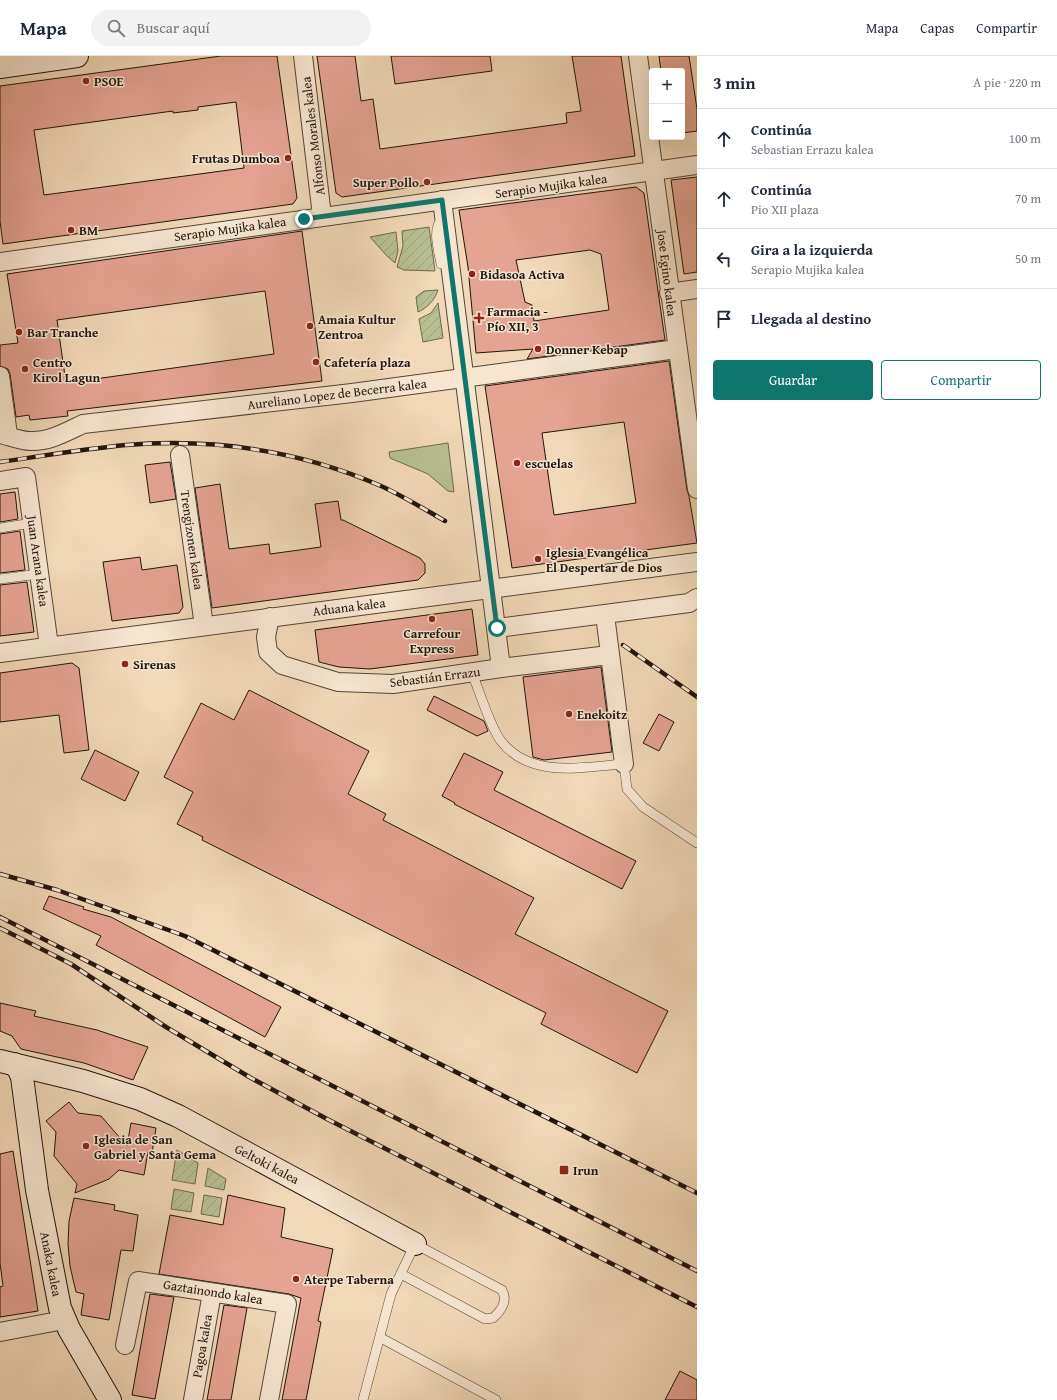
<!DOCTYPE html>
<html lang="es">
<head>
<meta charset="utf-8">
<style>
  :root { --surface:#fff; --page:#f2f2f3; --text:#1f2937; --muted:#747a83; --line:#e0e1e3; --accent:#0f766e }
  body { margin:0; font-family:"Gentium Book Plus",serif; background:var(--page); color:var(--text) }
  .controls { position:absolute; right:12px; top:12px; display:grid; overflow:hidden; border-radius:4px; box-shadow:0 4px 16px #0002 }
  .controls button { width:36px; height:36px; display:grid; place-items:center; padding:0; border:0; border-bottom:1px solid var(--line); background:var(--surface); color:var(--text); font:20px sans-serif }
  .stop { position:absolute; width:12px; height:12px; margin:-9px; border:3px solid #0f766e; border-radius:50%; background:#fff }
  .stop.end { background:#0f766e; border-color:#fff; box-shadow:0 1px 4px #0008 }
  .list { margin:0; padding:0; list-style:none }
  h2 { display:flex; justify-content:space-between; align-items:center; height:52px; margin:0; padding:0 16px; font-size:17px }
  h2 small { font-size:13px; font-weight:400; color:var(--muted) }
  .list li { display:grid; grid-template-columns:26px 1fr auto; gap:12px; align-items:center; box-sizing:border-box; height:60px; padding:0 16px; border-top:1px solid var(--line) }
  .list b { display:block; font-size:15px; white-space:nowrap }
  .list p { margin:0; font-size:13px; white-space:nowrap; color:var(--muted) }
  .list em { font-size:13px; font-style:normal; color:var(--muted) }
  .actions { display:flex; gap:8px; padding:12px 16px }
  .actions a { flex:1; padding:9px 0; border:1px solid var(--accent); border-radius:4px; text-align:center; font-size:14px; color:var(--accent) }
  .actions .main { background:var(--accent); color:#fff }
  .icon { flex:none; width:22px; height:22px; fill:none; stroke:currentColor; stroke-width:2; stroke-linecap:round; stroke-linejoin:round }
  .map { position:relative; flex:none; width:697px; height:1344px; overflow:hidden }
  header { display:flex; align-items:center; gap:24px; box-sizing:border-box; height:56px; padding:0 20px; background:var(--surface); border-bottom:1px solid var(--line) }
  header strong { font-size:19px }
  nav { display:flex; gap:22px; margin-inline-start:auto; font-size:14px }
  .search { width:280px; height:36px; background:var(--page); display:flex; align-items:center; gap:10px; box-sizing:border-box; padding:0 14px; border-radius:22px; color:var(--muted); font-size:15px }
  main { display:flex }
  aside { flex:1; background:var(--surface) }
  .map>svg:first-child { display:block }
  .park { fill:#b7bf91; stroke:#6c6a4e }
  .garden { fill:url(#garden-furrows); stroke:#6c6a4e }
  .building { fill:#e5a392; stroke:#20150c; fill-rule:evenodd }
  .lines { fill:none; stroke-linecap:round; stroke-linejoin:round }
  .lane-casing { stroke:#544636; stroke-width:10 }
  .street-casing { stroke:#544636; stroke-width:20 }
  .secondary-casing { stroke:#20150c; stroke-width:24 }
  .lane { stroke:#f6e6d0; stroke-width:9 }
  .street { stroke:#f6e6d0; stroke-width:18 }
  .secondary { stroke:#f6e6d0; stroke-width:22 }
  .rail-casing { stroke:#20150c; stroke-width:4.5 }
  .rail { stroke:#f6e6d0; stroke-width:3; stroke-dasharray:9; stroke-linecap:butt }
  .route { stroke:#0f766e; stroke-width:5 }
  .poi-dot { fill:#8f2418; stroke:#f6e6d0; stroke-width:1.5 }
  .labels { text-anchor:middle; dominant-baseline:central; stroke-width:3; stroke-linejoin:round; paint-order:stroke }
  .poi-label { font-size:13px; font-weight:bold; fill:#20150c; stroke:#f6e6d0; text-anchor:start }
  .street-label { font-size:13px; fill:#20150c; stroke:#f6e6d0 }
</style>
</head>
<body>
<header>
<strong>Mapa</strong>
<div class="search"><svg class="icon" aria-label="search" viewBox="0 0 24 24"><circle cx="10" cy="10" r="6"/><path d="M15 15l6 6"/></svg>Buscar aquí</div>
<nav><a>Mapa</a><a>Capas</a><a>Compartir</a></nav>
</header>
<main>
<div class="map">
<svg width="697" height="1344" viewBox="0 0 697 1344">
  <defs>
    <pattern id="garden-furrows" width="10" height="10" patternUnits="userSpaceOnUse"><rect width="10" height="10" fill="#b7bf91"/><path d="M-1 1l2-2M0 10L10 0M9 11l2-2" fill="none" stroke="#9da37c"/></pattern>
  </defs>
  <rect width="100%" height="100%" fill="#f1d8b6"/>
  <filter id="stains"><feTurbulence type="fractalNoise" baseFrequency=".005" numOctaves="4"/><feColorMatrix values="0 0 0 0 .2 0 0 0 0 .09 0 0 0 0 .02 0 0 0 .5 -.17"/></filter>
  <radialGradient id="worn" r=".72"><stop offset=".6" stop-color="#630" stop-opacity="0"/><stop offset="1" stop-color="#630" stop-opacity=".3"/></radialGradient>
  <path class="park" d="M448,387L454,436L448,435L428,418L390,402L389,396Z"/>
  <g class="garden">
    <path d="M429,171L435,215L404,214L397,211L403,190L402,175Z"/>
    <path d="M396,176L398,195L395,207L386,199L370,181Z"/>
    <path d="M438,234C435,244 427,252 418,256L416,241L424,235Z"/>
    <path d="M438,247L443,282L423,286L419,263L431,257Z"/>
    <path d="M177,1094L198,1107L195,1128L172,1124Z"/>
    <path d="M208,1112L226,1123L224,1134L205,1130Z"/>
    <path d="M174,1133L194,1137L191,1156L171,1153Z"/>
    <path d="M204,1139L222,1142L219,1161L201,1158Z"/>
  </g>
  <g class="building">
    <path d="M221,0H277L297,142L293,148L3,188L0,165V30ZM236,46L244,112L44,139L34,74L173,55V57L198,54V51Z"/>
    <path d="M317,0H355L361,45L373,43L380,93L567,67L566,57L581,55L572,0H621L635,100L342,141L336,137Z"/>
    <path d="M391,0H490L492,15L395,28Z"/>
    <path d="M659,0H689L697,53V75L682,77V15H661Z"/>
    <path d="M697,121V216L684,218L671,124Z"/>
    <path d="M636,131L644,137L665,284L527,303L533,293L476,297L468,211L459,154ZM590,194L601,198L609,254L534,265L532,249L525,246L516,204Z"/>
    <path d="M302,175L322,325L67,355L68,360L30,364L29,359L16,361L10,318L8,313L0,310V289L18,287L7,218ZM265,235L274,298L66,327L57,264Z"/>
    <path d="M669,305L687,434L689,440L697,487L512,512L485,330ZM624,366L636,447L554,459L542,377Z"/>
    <path d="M170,406L176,443L150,447L145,409Z"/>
    <path d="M220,428L229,493L269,488L270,498L321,491L315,448L338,445L341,464H343L420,502L425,508V517L418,524L212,552L195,432Z"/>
    <path d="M15,436L18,463L0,466V438Z"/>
    <path d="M20,475L25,514L0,517V478Z"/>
    <path d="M140,501L142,514L177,509L183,551L179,557L112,565L103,506Z"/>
    <path d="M27,526L34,576L0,580V529Z"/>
    <path d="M472,553L478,599L370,613L339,611L319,606L315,574Z"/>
    <path d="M72,607L79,612L89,694L64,697L59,659L0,666V617Z"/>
    <path d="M601,611L612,696L544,704L533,701L523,621Z"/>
    <path d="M249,634L369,695L348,738L386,758L383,764L534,842L515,878L668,955L637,1017L541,968L546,957L202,784L203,781L177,768L193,736L164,721L201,647L234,664Z"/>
    <path d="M434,640L484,665L488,675L477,680L427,654Z"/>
    <path d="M659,658L674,666L659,695L643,687Z"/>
    <path d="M95,694L139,716L125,745L81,723Z"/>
    <path d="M464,697L503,716L494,734L636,805L622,833L454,748L455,747L442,740Z"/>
    <path d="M49,840L84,851L83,853L111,861L281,951L265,981L96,889L101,880L43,853Z"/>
    <path d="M0,947L36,955L34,960L97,974L148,991L133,1024L84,1007L21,993L12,980L0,975Z"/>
    <path d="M69,1046L78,1057L101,1060L127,1090L131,1067L156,1072L152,1097L148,1096L144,1119L119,1114L109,1123L75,1137L77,1128L54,1100L56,1076L46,1065Z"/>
    <path d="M13,1095L38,1255L0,1261V1231L3,1230L0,1207V1098Z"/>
    <path d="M228,1139L285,1152L281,1181L333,1193L318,1265L321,1266L306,1344H282L301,1242L289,1238L159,1218L170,1159L223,1169Z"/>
    <path d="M74,1142L115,1149L114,1154L138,1159L133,1195L121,1194L109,1264L81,1259L84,1238L76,1236L70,1210L68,1188L69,1165Z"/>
    <path d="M150,1238L174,1241L155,1343L132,1339Z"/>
    <path d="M224,1249L247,1252L231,1344H207Z"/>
    <path d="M680,1315L697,1324V1344H665Z"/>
  </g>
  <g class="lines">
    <defs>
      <g id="lane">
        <path d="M441,208C439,195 431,172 443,162"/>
        <path d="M0,472L32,467"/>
        <path d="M0,523L39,518"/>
        <path d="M472,617C479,634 491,673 501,685C530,723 583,711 624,708L627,733L643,751L697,787"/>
        <path d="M381,1282L496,1344"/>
        <path d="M363,1344L391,1238L415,1188L502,1234C508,1245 502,1254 493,1262L485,1263L401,1218"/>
      </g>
      <g id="street">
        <path d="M303,0L322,160"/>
        <path d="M638,0L697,433"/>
        <path d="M442,144L501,612"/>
        <path d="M0,206L697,109"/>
        <path d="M669,237L697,233"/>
        <path d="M0,320L8,379"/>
        <path d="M0,378C9,380 21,385 30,385C49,386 66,376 83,368L352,337L677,293"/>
        <path d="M180,399L204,570"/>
        <path d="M0,425L26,421L49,590"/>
        <path d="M605,559L624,708"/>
        <path d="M270,561L266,581L268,596L282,609L338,626L393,628L501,612L609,599"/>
        <path d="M497,572L689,547L697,542"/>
        <path d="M0,597L697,506"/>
        <path d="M0,1276L64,1264"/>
        <path d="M125,1289L138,1225L287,1248L269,1344"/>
        <path d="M193,1344L212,1237"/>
      </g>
      <g id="secondary">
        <path d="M0,11L77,0"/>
        <path d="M0,1005L83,1025L140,1043L178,1060L415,1188"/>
        <path d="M14,1008L19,1014L22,1021L37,1134L60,1252L69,1273L110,1344"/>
      </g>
    </defs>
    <use href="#lane" class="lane-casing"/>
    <use href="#street" class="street-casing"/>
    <use href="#secondary" class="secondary-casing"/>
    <use href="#lane" class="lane"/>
    <use href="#street" class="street"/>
    <use href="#secondary" class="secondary"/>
    <defs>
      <g id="rail">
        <path d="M0,406C42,400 84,393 126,389C214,382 301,395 381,430C403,440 424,453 445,465"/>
        <path d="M623,589L697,641"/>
        <path d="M0,818L57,834L185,880L697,1137"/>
        <path d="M0,861L697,1215"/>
        <path d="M0,872L71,908L166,971L251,1022L327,1063L697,1251"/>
      </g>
    </defs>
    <use href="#rail" class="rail-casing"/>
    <use href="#rail" class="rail"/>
  </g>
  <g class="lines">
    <path class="route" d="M304,163L442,144L497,572"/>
  </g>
  <g class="poi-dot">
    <circle cx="86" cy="25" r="4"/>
    <circle cx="288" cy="102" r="4"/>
    <circle cx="427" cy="126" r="4"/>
    <circle cx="71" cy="174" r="4"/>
    <circle cx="472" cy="218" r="4"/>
    <path d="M477 256h4v4h4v4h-4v4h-4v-4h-4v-4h4z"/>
    <circle cx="310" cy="270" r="4"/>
    <circle cx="19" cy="276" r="4"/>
    <circle cx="538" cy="293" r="4"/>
    <circle cx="316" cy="306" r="4"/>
    <circle cx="25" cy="313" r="4"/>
    <circle cx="517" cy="407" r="4"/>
    <circle cx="538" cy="503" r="4"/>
    <circle cx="432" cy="563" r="4"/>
    <circle cx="125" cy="608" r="4"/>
    <circle cx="569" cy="658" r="4"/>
    <circle cx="86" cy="1090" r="4"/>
    <rect x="559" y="1109" width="10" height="10" rx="2"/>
    <circle cx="296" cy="1223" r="4"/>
  </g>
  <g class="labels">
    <g class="poi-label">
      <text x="94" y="25">PSOE</text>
      <text x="280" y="102" text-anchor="end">Frutas Dumboa</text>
      <text x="419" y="126" text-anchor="end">Super Pollo</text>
      <text x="79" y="174">BM</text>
      <text x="480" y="218">Bidasoa Activa</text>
      <text x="487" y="255">Farmacia -<tspan x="487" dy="15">Pío XII, 3</tspan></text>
      <text x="318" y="263">Amaia Kultur<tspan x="318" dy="15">Zentroa</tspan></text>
      <text x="27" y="276">Bar Tranche</text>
      <text x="546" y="293">Donner Kebap</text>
      <text x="33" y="306">Centro<tspan x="33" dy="15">Kirol Lagun</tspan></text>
      <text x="324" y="306">Cafetería plaza</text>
      <text x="525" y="407">escuelas</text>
      <text x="546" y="496">Iglesia Evangélica<tspan x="546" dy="15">El Despertar de Dios</tspan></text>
      <text x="432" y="577" text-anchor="middle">Carrefour<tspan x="432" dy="15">Express</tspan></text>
      <text x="133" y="608">Sirenas</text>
      <text x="577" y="658">Enekoitz</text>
      <text x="94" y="1083">Iglesia de San<tspan x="94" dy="15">Gabriel y Santa Gema</tspan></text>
      <text x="573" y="1114">Irun</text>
      <text x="304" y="1223">Aterpe Taberna</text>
    </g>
    <g class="street-label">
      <text transform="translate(313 80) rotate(-97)">Alfonso Morales kalea</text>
      <text transform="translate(551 130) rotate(-8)">Serapio Mujika kalea</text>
      <text transform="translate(230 173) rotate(-8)">Serapio Mujika kalea</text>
      <text transform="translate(667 217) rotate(83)">Jose Egino kalea</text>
      <text transform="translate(337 338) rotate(-7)">Aureliano Lopez de Becerra kalea</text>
      <text transform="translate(192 484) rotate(82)">Trengizonen kalea</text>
      <text transform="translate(38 505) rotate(82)">Juan Arana kalea</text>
      <text transform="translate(349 551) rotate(-7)">Aduana kalea</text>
      <text transform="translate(435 621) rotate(-7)">Sebastián Errazu</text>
      <text transform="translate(267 1108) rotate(28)">Geltoki kalea</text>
      <text transform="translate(51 1208) rotate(79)">Anaka kalea</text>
      <text transform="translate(213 1236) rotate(9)">Gaztainondo kalea</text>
      <text transform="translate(202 1290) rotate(-80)">Pagoa kalea</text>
    </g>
  </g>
  <rect width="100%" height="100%" filter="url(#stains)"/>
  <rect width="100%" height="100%" fill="url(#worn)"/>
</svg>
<div class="controls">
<button>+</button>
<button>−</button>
</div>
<div class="stop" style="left:497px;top:572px"></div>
<div class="stop end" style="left:304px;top:163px"></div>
</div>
<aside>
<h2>3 min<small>A pie · 220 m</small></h2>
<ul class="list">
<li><svg class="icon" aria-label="ahead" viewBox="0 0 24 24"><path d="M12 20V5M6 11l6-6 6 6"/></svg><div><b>Continúa</b><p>Sebastian Errazu kalea</p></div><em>100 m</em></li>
<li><svg class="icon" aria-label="ahead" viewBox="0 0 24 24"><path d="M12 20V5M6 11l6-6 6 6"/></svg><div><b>Continúa</b><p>Pio XII plaza</p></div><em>70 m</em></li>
<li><svg class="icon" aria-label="left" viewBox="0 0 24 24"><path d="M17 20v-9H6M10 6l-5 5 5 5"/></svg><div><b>Gira a la izquierda</b><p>Serapio Mujika kalea</p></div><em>50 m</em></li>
<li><svg class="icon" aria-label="arrive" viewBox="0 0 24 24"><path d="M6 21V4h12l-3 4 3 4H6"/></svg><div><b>Llegada al destino</b></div></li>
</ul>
<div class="actions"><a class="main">Guardar</a><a>Compartir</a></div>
</aside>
</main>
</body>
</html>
